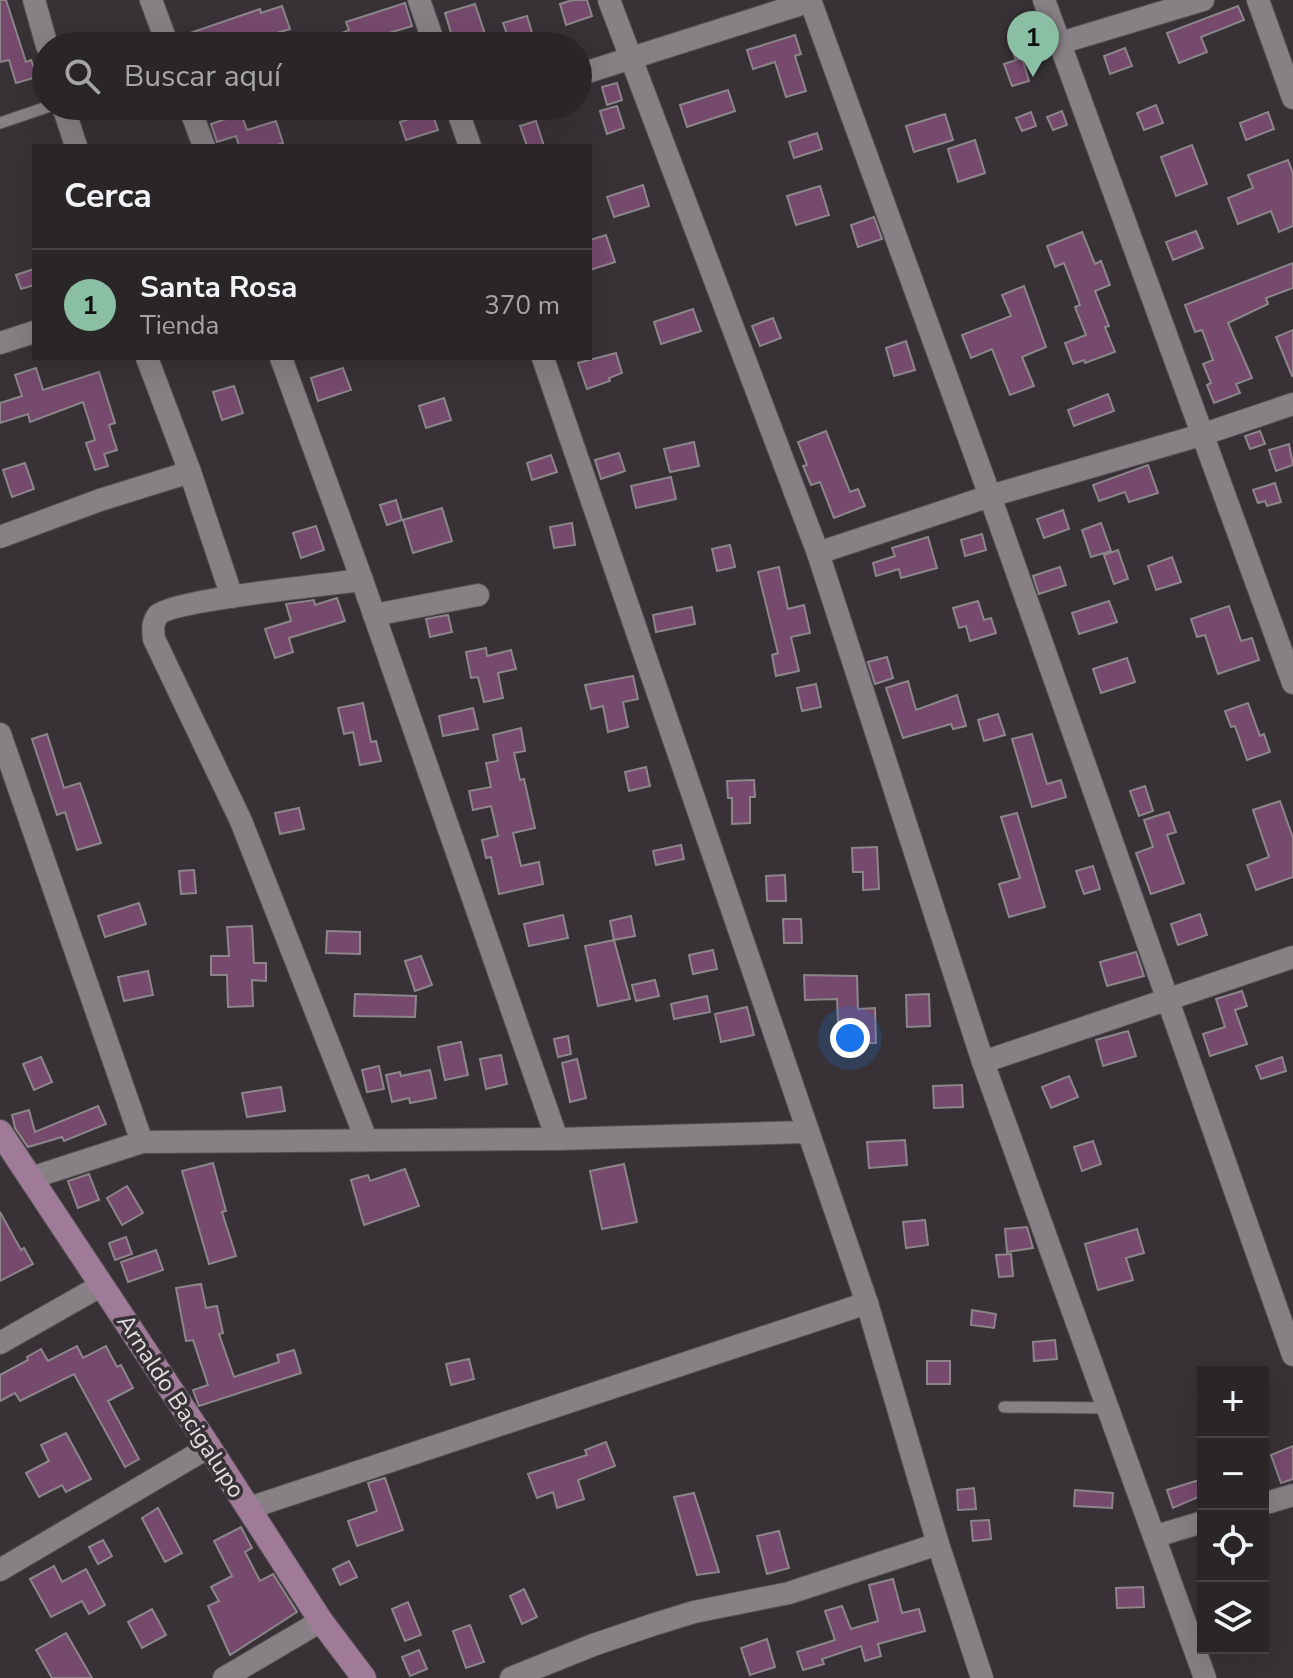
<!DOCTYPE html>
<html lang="es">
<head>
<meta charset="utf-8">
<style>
  :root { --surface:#2a2628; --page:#322e30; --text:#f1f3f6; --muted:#a5a5a8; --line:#464345; --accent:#8abfa5 }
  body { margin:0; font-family:"Nunito Sans",sans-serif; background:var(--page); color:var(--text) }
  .controls { position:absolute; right:24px; bottom:24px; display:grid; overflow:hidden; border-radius:0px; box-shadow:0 8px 32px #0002 }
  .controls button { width:72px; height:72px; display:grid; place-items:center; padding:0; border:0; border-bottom:2px solid var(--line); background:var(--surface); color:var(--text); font:40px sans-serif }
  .you { position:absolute; left:850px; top:1038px; width:28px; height:28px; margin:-20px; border:6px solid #fff; border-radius:50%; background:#1a73e8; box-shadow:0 0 0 12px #1a73e833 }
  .badge { display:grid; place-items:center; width:52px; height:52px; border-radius:50%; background:var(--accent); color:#111; font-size:26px; font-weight:700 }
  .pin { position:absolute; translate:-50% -66px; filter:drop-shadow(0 2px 4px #0008) }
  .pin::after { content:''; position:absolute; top:42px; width:28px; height:24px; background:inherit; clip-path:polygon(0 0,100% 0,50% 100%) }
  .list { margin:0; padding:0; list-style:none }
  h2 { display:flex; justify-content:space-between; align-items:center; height:104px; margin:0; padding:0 32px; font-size:34px }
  h2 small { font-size:26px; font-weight:400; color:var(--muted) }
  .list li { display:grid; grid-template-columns:52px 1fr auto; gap:24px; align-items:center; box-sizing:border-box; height:112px; padding:0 32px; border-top:2px solid var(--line) }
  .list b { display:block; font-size:30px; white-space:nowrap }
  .list p { margin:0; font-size:26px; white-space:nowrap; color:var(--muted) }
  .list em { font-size:26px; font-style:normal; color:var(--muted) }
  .icon { flex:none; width:44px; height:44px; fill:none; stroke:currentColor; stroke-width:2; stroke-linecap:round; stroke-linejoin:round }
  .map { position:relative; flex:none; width:1293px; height:1678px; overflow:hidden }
  .search { position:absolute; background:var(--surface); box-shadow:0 8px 32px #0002; left:32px; top:32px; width:560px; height:88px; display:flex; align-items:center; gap:20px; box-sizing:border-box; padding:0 28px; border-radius:44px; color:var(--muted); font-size:30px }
  .panel { position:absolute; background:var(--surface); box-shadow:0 8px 32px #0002; left:32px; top:144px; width:560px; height:216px; border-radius:0px }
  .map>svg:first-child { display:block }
  .building { fill:#764a6d; stroke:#8c858a; stroke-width:2 }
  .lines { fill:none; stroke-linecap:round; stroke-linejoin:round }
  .lane-casing { stroke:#555054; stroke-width:13 }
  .street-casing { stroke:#555054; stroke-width:24 }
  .secondary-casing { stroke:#555054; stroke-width:26 }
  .lane { stroke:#878085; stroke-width:11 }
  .street { stroke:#878085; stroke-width:22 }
  .secondary { stroke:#9f7b98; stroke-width:24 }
  .labels { text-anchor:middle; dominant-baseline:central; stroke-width:7; stroke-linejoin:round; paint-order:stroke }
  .street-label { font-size:24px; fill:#e1dde0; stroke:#383236 }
</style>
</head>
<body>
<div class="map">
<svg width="1293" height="1678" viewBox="0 0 1293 1678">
  <rect width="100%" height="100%" fill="#383236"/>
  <g class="building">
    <path d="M0,0H6L26,62L31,60L37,77L16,83L9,60L0,62Z"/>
    <path d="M573,0H587L592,16L566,25L560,4Z"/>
    <path d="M405,3L412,26L346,46L342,33L349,30L346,22Z"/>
    <path d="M475,4L486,37L472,41L474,46H455L445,13Z"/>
    <path d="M282,6L290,29L260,38L263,46H241L239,39L216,46H191L187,34L260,9L261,13Z"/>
    <path d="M1238,6L1244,20L1201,37L1207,52L1179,63L1167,33Z"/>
    <path d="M527,16L536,46H511L503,23Z"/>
    <path d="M795,35L801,54L795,56L806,91L786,97L775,62L753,69L747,50Z"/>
    <path d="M1042,37L1047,50L1016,60L1011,47Z"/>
    <path d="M1125,48L1132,66L1110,74L1104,56Z"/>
    <path d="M1022,58L1029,81L1012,86L1004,64Z"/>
    <path d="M617,83L622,100L607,105L602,87Z"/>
    <path d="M728,90L735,111L687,127L680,105Z"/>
    <path d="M1156,105L1163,123L1144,130L1137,113Z"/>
    <path d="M617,106L624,128L607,134L600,111Z"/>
    <path d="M1062,111L1067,125L1053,130L1047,117Z"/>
    <path d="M432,112L438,130L406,140L400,122Z"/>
    <path d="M1031,112L1036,126L1022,131L1016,118Z"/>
    <path d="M1268,112L1274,129L1246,140L1240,123Z"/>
    <path d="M241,114L247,130L276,121L283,143L274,146H239L236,136L217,142L211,124Z"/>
    <path d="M945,114L953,140L914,152L906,126Z"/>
    <path d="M536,121L544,146H527L520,126Z"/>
    <path d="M817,133L822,149L794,158L789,142Z"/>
    <path d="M975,140L985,173L958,182L948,149Z"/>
    <path d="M1192,145L1207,184L1176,196L1161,157Z"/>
    <path d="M1288,160L1293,174V226L1279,232L1271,211L1238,224L1228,198L1253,188L1248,175Z"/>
    <path d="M643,185L649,206L614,217L607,197Z"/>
    <path d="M820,186L829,215L796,225L787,196Z"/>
    <path d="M874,217L882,239L858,247L851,225Z"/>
    <path d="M1196,231L1203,248L1173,260L1166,242Z"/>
    <path d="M1082,232L1095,264L1101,261L1110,285L1095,291L1109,326L1105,327L1115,352L1085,363L1084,360L1073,364L1065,343L1086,335L1075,307L1080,305L1064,263L1055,267L1047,246Z"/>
    <path d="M606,235L615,262L590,270V240Z"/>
    <path d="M1293,263V288L1266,298L1268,304L1228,323L1252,378L1236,384L1240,393L1214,403L1207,385L1211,383L1203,364L1213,360L1202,330L1195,332L1185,305Z"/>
    <path d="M34,269V285L21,289L16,275Z"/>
    <path d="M1024,286L1046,347L1022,357L1034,386L1010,395L992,349L971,358L962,335L1011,316L1002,295Z"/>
    <path d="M693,309L701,331L661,344L654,322Z"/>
    <path d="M773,318L781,338L760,346L752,326Z"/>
    <path d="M1293,330V376H1292L1276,337Z"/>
    <path d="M906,341L915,370L894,376L886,348Z"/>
    <path d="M616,353L622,373L609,378L610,381L587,389L578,363Z"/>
    <path d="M36,368L43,390L99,372L115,423L109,425L117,450L104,454L108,466L95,470L86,443L95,440L83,402L30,422L28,414L0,423V403L22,396L15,375Z"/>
    <path d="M343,368L351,390L318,401L311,378Z"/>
    <path d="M234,386L243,413L222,420L213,392Z"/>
    <path d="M1108,394L1114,411L1074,426L1068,410Z"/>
    <path d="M444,398L451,420L426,428L419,406Z"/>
    <path d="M826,431L850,492L858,489L865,506L834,518L820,482L811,485L803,466L807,465L798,442Z"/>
    <path d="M1260,431L1265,444L1250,449L1245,436Z"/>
    <path d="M694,442L699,466L670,472L664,449Z"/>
    <path d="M1289,444L1293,465L1276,471L1269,450Z"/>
    <path d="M619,453L625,471L601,479L595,460Z"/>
    <path d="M551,455L557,472L532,480L527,463Z"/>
    <path d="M25,463L34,489L12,497L3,470Z"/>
    <path d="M1148,465L1158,493L1129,502L1125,492L1099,501L1093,485Z"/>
    <path d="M671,477L676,499L636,508L631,486Z"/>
    <path d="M1275,483L1281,502L1267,506L1265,501L1258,503L1253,490Z"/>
    <path d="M396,500L402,520L387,525L380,505Z"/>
    <path d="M442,508L452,541L413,553L403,520Z"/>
    <path d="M1063,510L1069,529L1044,538L1037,519Z"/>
    <path d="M572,523L575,545L554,548L550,527Z"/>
    <path d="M1101,523L1111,551L1091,557L1082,530Z"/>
    <path d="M316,526L324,550L301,558L293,533Z"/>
    <path d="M982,534L986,550L965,556L961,540Z"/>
    <path d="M928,537L937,568L901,578L899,569L876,576L873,563L895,556L892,548Z"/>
    <path d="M730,545L735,567L717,571L712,549Z"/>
    <path d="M1118,550L1128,579L1114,584L1104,555Z"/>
    <path d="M1172,557L1181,582L1156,590L1148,566Z"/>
    <path d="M779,567L788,609L804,605L810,633L791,637L799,671L776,676L772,655L778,653L758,572Z"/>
    <path d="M1060,567L1066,585L1039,594L1033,576Z"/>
    <path d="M337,598L345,621L289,638L293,652L275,658L265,629L291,621L286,604L314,600L315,605Z"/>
    <path d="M978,601L984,620L991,618L996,633L970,641L966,626L959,628L953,608Z"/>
    <path d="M1109,601L1117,622L1079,634L1072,613Z"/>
    <path d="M1229,606L1241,641L1252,638L1259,660L1218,674L1205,635L1197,637L1191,619Z"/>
    <path d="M692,607L695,624L656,632L653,615Z"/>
    <path d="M448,615L452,632L430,637L426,619Z"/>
    <path d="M486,648L487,656L511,650L516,669L498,673L503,698L484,702L478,677L471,678L466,652Z"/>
    <path d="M887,657L893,678L875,684L868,662Z"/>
    <path d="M1127,658L1135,682L1101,693L1093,669Z"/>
    <path d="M633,676L638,699L623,702L628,727L608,732L603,706L591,709L585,685Z"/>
    <path d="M908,681L916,710L957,695L966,726L953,729L951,724L903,738L886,688Z"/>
    <path d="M816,684L821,707L802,711L797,688Z"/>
    <path d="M363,703L371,742L376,741L381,761L360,765L353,732L344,734L338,708Z"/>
    <path d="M1248,703L1260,736L1264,734L1270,752L1247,760L1235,726L1231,727L1225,711Z"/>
    <path d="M473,708L478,729L443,736L439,716Z"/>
    <path d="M998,714L1005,735L984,741L978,720Z"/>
    <path d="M521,728L525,751L514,753L520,780L524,779L535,828L513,833L521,866L539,862L543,884L499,894L491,857L486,858L482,840L498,836L491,806L473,810L469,791L491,787L486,763L498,761L493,735Z"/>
    <path d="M47,734L64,788L80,783L101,843L77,850L65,812L57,815L32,739Z"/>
    <path d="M1032,734L1047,784L1061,780L1066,797L1032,807L1012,739Z"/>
    <path d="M646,767L650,786L629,791L625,772Z"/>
    <path d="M754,780L755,797H750V823L732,824V798H728L727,781Z"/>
    <path d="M1145,786L1153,811L1139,816L1130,791Z"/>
    <path d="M1280,801L1293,838V877L1256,890L1247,865L1269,857L1253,810Z"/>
    <path d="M299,808L304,829L280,834L275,813Z"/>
    <path d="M1169,812L1176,832L1167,835L1184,883L1151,894L1136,853L1153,847L1144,820Z"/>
    <path d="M1017,813L1045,907L1009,917L999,884L1020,878L1001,817Z"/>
    <path d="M681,845L684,859L656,865L653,851Z"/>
    <path d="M877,847L879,889L863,890V872H853L852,848Z"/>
    <path d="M1093,866L1100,889L1084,894L1076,871Z"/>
    <path d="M194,870L196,893L181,894L179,871Z"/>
    <path d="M785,875L786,901H767L766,876Z"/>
    <path d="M139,903L146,924L105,937L98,916Z"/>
    <path d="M1200,914L1207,935L1178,945L1171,924Z"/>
    <path d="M563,915L568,938L529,946L524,924Z"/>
    <path d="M631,916L635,936L614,940L610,921Z"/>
    <path d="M783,919H801L802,943H784Z"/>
    <path d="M252,926L254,963H266V981L252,980L253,1006L228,1007L227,975H211V956H229L227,927Z"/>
    <path d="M327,931L360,932V954L326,953Z"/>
    <path d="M614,940L630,999L598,1006L585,946Z"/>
    <path d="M713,950L717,969L693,974L689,955Z"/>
    <path d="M1136,952L1144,976L1107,986L1100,962Z"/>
    <path d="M421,956L432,985L415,991L405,961Z"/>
    <path d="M148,971L153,995L124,1001L118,977Z"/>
    <path d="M804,975L857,976L858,1009L875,1008L876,1043L839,1044L837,999L805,1000Z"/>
    <path d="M655,980L659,996L636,1001L632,985Z"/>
    <path d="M1242,991L1247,1006L1235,1010L1247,1044L1210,1056L1203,1034L1225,1027L1216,999Z"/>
    <path d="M355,994L416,996L415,1017L354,1016Z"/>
    <path d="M929,994L930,1026L907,1027L906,995Z"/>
    <path d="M707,996L710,1012L674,1019L671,1004Z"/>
    <path d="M747,1007L754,1035L721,1042L715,1014Z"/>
    <path d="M1128,1031L1136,1056L1103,1066L1096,1040Z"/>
    <path d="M568,1036L571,1054L558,1057L554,1039Z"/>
    <path d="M461,1042L468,1075L445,1080L438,1047Z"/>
    <path d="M501,1055L507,1084L486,1089L480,1059Z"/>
    <path d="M41,1057L52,1082L34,1090L23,1064Z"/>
    <path d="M1282,1057L1286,1071L1261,1079L1256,1066Z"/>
    <path d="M577,1059L586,1098L570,1102L562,1063Z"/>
    <path d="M379,1066L384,1089L367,1092L362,1070Z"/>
    <path d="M430,1070L436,1098L410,1103L409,1098L392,1102L386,1075L400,1072L401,1076Z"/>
    <path d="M1069,1076L1078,1097L1051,1108L1042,1087Z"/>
    <path d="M962,1085L963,1107L934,1108L933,1086Z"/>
    <path d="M281,1087L285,1111L247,1117L242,1093Z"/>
    <path d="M98,1106L106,1124L64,1141L62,1137L28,1147L15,1128L12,1115L29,1110L35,1132Z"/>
    <path d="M905,1140L907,1165L869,1168L867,1142Z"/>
    <path d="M1093,1141L1101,1164L1082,1171L1074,1147Z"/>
    <path d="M213,1163L226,1211L222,1212L236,1256L209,1264L182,1171Z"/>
    <path d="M624,1164L637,1222L602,1229L590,1171Z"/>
    <path d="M405,1169L419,1206L364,1225L351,1180L368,1175L370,1181Z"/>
    <path d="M89,1174L99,1200L78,1208L68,1181Z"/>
    <path d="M127,1186L143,1213L122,1225L107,1198Z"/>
    <path d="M0,1212L21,1250L24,1248L33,1264L0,1281Z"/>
    <path d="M925,1220L928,1245L906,1248L903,1222Z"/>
    <path d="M1027,1227L1033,1248L1007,1252L1005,1229Z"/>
    <path d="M1137,1229L1144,1253L1126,1258L1133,1280L1098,1290L1085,1244Z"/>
    <path d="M126,1237L132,1254L115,1260L109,1243Z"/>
    <path d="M156,1250L163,1270L128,1282L121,1262Z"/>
    <path d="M1011,1254L1013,1276L999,1277L996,1255Z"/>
    <path d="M201,1284L206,1308L217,1306L223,1333L219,1334L234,1377L279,1362L277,1355L294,1350L301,1373L199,1406L193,1390L208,1385L193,1340L186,1341L176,1288Z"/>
    <path d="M972,1310L996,1314L994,1328L971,1325Z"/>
    <path d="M1055,1340L1057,1359L1034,1361L1033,1342Z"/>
    <path d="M77,1346L83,1358L106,1346L117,1367L121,1365L133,1388L108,1401L139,1459L125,1467L74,1374L20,1401L15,1393L0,1401V1375L28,1360L27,1357L41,1349L48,1361Z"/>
    <path d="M469,1359L474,1379L451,1385L446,1364Z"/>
    <rect x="927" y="1361" width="23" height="23"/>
    <path d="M66,1433L91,1479L66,1492L62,1485L39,1497L26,1473L49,1461L41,1445Z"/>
    <path d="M606,1442L615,1466L578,1480L584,1499L557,1508L553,1492L537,1498L528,1474L587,1455L585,1450Z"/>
    <path d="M1293,1446V1479L1281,1483L1271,1455Z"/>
    <path d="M385,1478L403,1530L357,1546L348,1521L377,1511L368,1483Z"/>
    <path d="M1199,1480L1203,1495L1173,1508L1167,1490Z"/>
    <path d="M974,1488L976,1509L958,1510L957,1490Z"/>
    <path d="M1075,1490L1113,1493L1112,1508L1074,1506Z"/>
    <path d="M694,1493L719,1572L697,1575L674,1497Z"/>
    <path d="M158,1508L182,1553L165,1562L142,1518Z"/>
    <path d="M989,1520L991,1539L973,1541L971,1521Z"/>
    <path d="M241,1527L252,1548L245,1552L260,1581L273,1574L297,1612L230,1655L208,1606L219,1601L211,1587L232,1576L214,1541Z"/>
    <path d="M779,1531L789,1568L767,1574L757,1536Z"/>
    <path d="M103,1540L112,1556L98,1564L89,1547Z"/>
    <path d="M349,1561L357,1577L340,1585L333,1569Z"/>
    <path d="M54,1566L62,1582L86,1569L105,1605L89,1614L82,1601L51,1617L30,1579Z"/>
    <path d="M893,1579L902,1613L919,1609L925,1631L878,1644L881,1656L865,1661L861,1646L822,1659L824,1664L803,1670L797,1652L835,1640L825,1611L842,1606L851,1629L878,1621L869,1585Z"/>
    <path d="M1143,1587L1144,1607L1117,1608L1116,1588Z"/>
    <path d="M524,1589L537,1617L522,1624L510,1596Z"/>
    <path d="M408,1602L421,1635L405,1641L392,1609Z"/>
    <path d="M152,1609L166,1635L142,1648L128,1622Z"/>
    <path d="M470,1625L484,1662L466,1668L453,1631Z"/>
    <path d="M66,1633L92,1678H52L36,1650Z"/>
    <path d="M767,1639L775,1667L750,1675L741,1648Z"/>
    <path d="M419,1650L427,1669L410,1676L402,1657Z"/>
  </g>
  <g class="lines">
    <defs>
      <g id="lane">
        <path d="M0,123L50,106"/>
        <path d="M1004,1407L1109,1408"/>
      </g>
      <g id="street">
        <path d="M34,0L47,46"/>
        <path d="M151,0L168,46"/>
        <path d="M419,0L435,46"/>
        <path d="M609,0L818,553L983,1062L1205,1678"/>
        <path d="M810,0L990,496L1293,1355"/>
        <path d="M1044,0L1293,683"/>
        <path d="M1258,0L1293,98"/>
        <path d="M1060,43L1203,0"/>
        <path d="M578,75L811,1"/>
        <path d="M63,106L76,146"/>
        <path d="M189,106L204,146"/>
        <path d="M456,106L470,146"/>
        <path d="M0,343L34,332"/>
        <path d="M147,358L190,472L232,597"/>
        <path d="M281,358L362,580L557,1139"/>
        <path d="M543,358L867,1303L938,1544L982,1678"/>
        <path d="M0,537L100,500L190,472"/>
        <path d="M818,553L990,496L1201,435L1293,404"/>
        <path d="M362,580C332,584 173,600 158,615C152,623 153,630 154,639L241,821L366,1139"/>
        <path d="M374,615L478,595"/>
        <path d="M0,734L142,1142"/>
        <path d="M983,1062L1293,957"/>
        <path d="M31,1178L142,1142L557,1139L808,1132"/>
        <path d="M0,1343L102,1285"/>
        <path d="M1263,1504L1293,1495"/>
        <path d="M249,1508L867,1303"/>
        <path d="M1156,1536L1203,1522"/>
        <path d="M0,1570L209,1447"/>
        <path d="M224,1678L321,1621"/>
        <path d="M511,1678L593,1645L652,1625L694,1612L789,1593L938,1544"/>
      </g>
      <path id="secondary" d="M0,1132L209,1447L321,1621L364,1678"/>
    </defs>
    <use href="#lane" class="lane-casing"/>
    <use href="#street" class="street-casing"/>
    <use href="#secondary" class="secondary-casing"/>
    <use href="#lane" class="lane"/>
    <use href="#street" class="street"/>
    <use href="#secondary" class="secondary"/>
  </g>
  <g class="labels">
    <g class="street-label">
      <text transform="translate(181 1406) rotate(57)">Arnaldo Bacigalupo</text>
    </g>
  </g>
</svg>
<div class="controls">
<button>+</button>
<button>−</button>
<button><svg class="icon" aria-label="locate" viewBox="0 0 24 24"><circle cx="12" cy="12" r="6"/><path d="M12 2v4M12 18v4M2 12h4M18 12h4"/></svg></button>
<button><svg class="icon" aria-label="layers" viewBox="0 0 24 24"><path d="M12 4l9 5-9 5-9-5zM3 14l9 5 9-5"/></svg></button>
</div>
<div class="you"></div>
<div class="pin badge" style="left:1033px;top:77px">1</div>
<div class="search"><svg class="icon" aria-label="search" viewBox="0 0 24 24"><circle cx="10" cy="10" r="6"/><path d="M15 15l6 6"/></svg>Buscar aquí</div>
<section class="panel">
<h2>Cerca<small></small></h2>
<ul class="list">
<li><span class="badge">1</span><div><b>Santa Rosa</b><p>Tienda</p></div><em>370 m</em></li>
</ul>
</section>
</div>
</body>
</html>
